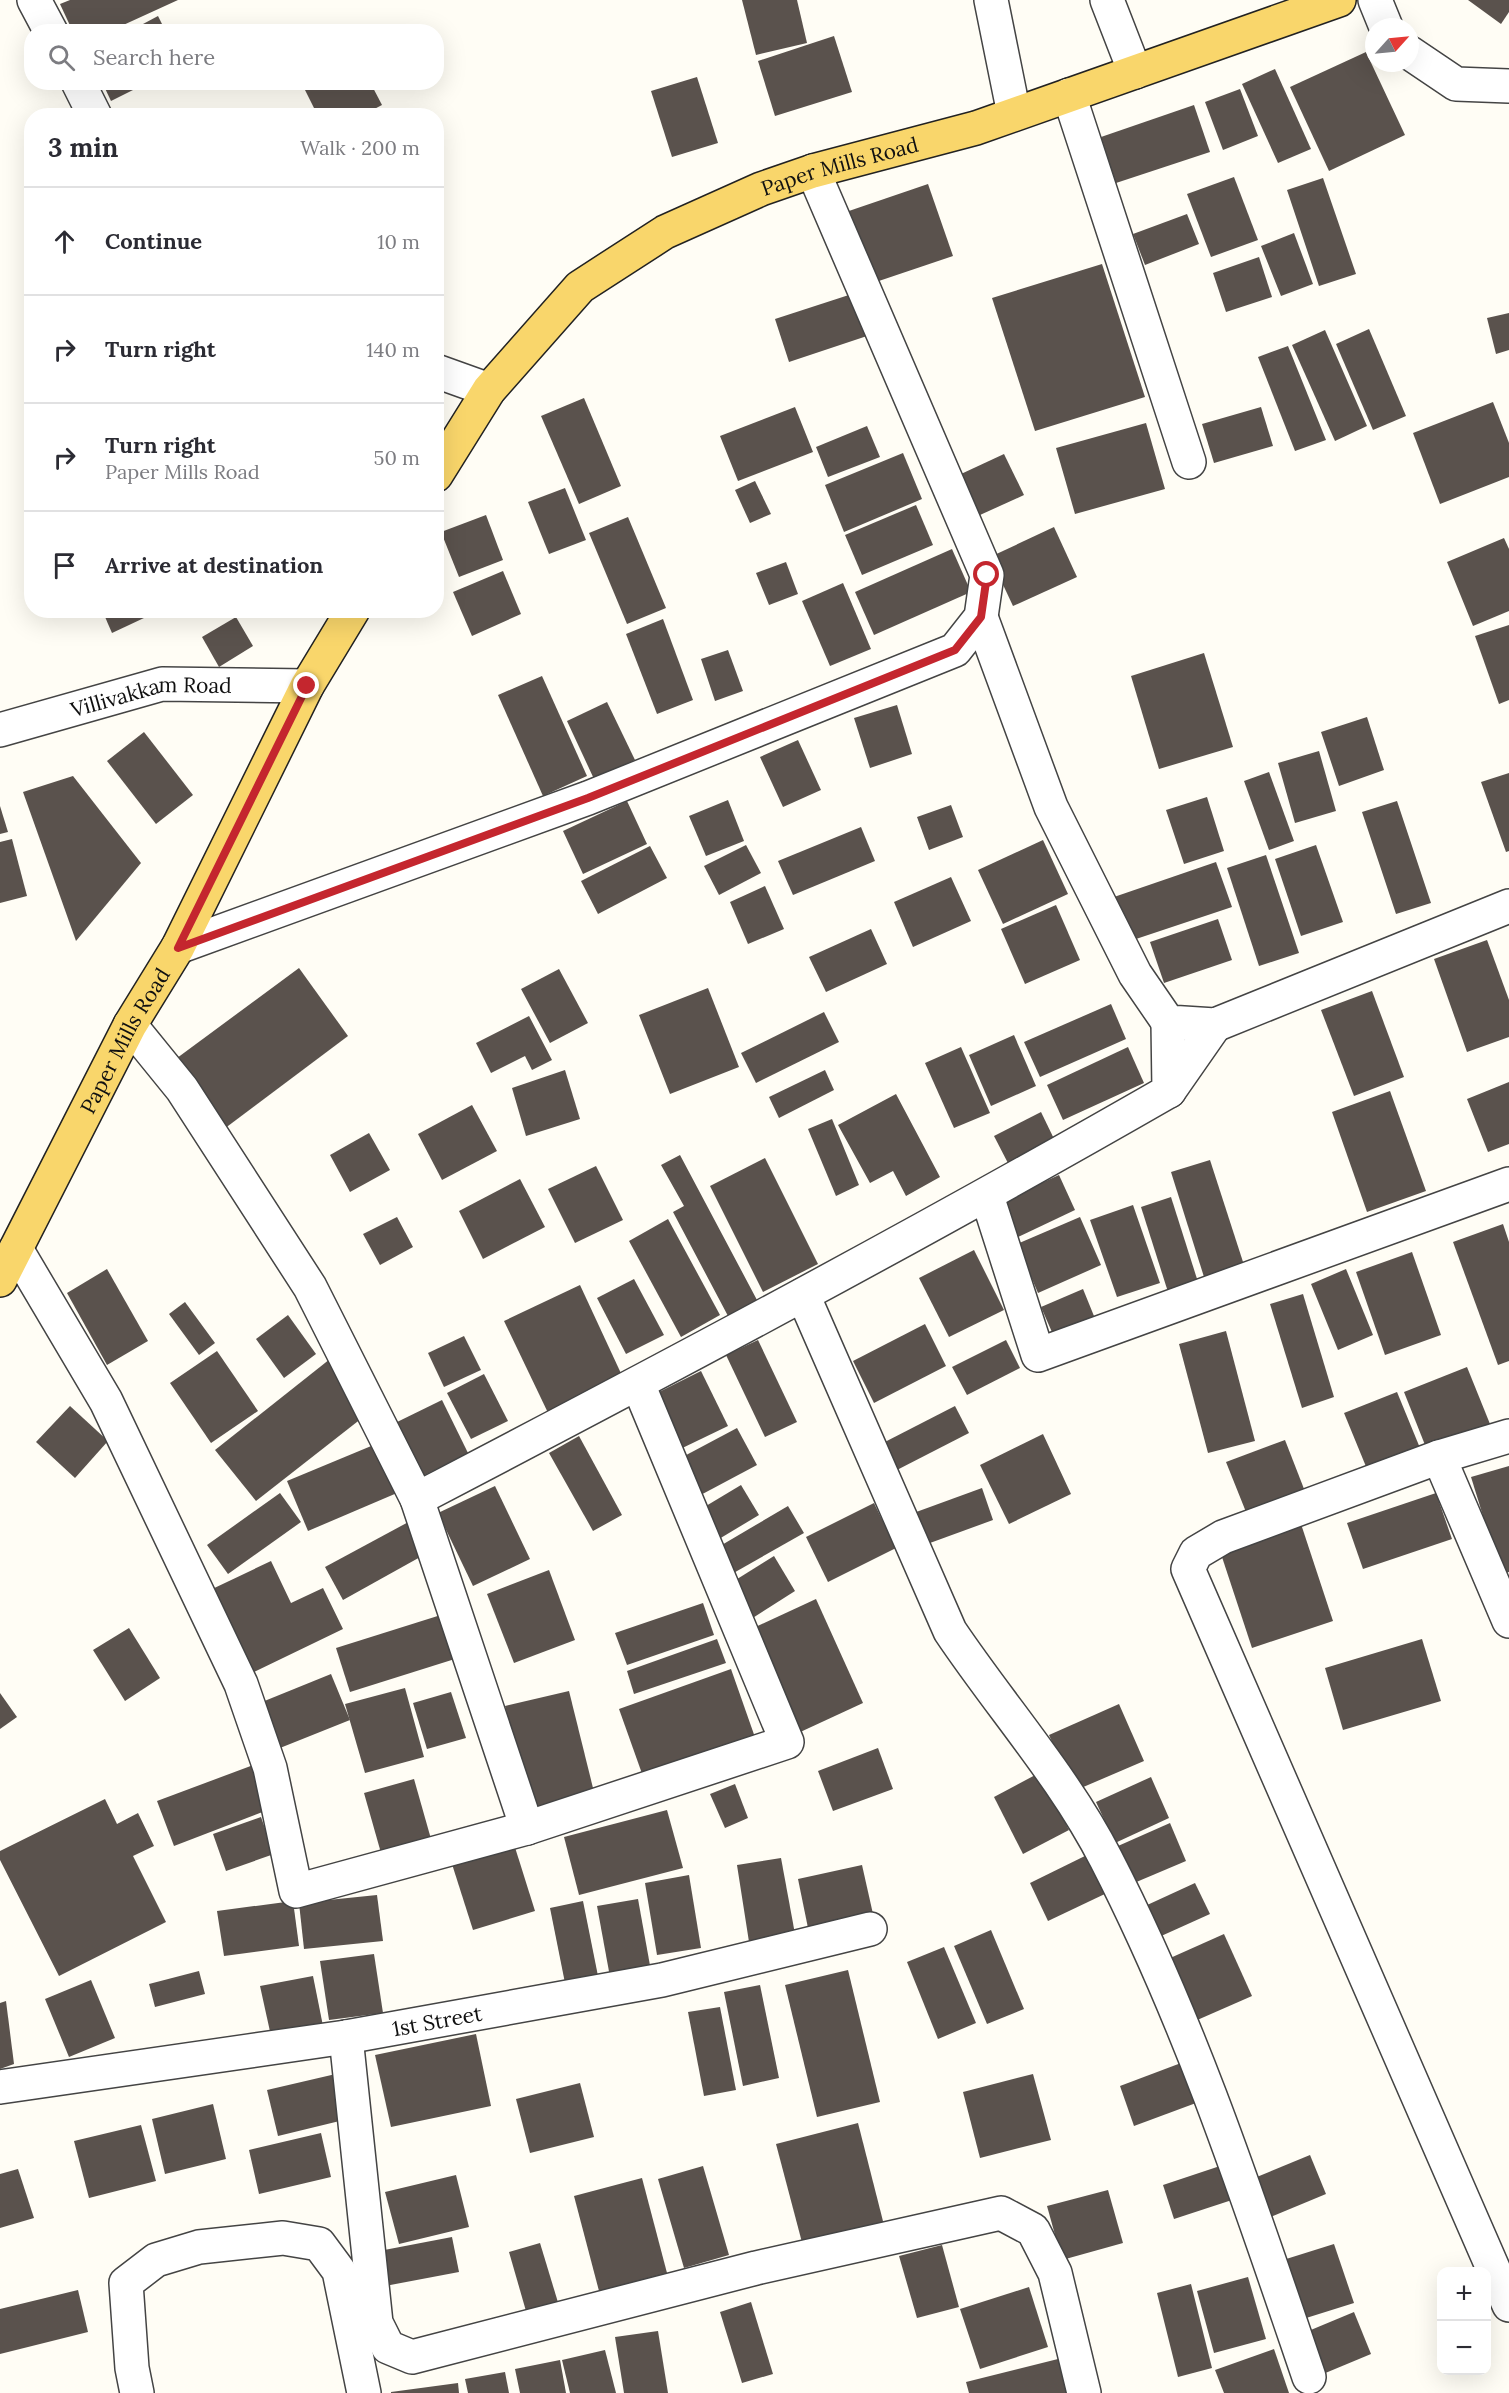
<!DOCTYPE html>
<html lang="en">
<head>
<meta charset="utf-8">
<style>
  :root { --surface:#fff; --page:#f2f2f3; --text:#2b2b33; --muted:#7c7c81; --line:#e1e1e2 }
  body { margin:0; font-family:Lora,serif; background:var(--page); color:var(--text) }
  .controls { position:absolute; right:18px; bottom:18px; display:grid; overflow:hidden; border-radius:12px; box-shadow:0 6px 24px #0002 }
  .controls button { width:54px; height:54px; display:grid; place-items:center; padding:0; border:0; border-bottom:2px solid var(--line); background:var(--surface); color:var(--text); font:30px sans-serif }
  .compass { position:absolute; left:1365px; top:18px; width:54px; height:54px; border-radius:50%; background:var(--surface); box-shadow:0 6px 24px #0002; rotate:63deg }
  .stop { position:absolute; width:18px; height:18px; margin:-14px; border:4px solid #c4262e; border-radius:50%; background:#fff }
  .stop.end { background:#c4262e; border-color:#fff; box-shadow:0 2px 6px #0008 }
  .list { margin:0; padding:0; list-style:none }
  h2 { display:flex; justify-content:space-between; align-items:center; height:78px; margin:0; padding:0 24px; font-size:26px }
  h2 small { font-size:20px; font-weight:400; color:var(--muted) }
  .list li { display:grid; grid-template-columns:39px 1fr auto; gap:18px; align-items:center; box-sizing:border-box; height:108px; padding:0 24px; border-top:2px solid var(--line) }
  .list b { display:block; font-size:22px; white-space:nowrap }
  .list p { margin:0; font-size:20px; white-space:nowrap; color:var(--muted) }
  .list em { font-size:20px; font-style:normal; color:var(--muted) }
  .icon { flex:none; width:33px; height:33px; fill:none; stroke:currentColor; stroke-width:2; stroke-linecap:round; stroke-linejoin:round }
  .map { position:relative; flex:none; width:1509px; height:2393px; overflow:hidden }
  .search { position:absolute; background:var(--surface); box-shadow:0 6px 24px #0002; left:24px; top:24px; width:420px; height:66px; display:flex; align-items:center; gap:15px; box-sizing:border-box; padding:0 21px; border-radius:24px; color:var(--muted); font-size:22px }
  .panel { position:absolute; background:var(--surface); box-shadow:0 6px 24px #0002; left:24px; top:108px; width:420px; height:510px; border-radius:24px }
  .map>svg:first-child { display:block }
  .building { fill:#5a524d }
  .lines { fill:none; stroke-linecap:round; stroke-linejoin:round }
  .minor-casing { stroke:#444; stroke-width:36 }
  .major-casing { stroke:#222; stroke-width:36 }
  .minor { stroke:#fff; stroke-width:33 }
  .major { stroke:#f9d66b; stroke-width:33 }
  .route { stroke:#c4262e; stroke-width:8 }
  .labels { text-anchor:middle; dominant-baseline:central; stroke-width:6; stroke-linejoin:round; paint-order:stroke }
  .street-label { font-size:21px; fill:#111; stroke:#fff }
</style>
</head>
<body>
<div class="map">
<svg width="1509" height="2393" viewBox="0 0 1509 2393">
  <rect width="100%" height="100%" fill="#fffdf5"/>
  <g class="building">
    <path d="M70,0H178L108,32H73L60,4Z"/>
    <path d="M742,0H797L807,43L756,55Z"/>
    <path d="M1468,0H1509V12L1501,24Z"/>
    <path d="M158,16L166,32H128Z"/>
    <path d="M834,36L852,92L775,116L758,61Z"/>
    <path d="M1366,52L1405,135L1329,171L1290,87Z"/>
    <path d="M1275,69L1311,149L1278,163L1242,84Z"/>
    <path d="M697,77L718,143L672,157L651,91Z"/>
    <path d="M102,82H149L111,101Z"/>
    <path d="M301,82H370L382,105L361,116H318Z"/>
    <path d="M1240,89L1258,136L1223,150L1205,102Z"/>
    <path d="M1194,105L1210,152L1116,183L1101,137Z"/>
    <path d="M235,109L238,116H222Z"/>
    <path d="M1234,177L1258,240L1211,257L1187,194Z"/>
    <path d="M1323,178L1356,274L1319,286L1287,190Z"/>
    <path d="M928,184L953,256L867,285L843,213Z"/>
    <path d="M1187,214L1199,244L1145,265L1133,234Z"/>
    <path d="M1294,233L1313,284L1281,296L1261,246Z"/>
    <path d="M1259,257L1272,297L1226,312L1213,273Z"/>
    <path d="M1102,264L1145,397L1035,431L992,298Z"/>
    <path d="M855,293L870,335L789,362L775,319Z"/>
    <path d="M1509,313V350L1496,354L1487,318Z"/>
    <path d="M1369,329L1406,416L1373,430L1336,344Z"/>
    <path d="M1325,330L1367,426L1335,441L1292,345Z"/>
    <path d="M1288,346L1326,440L1295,451L1258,357Z"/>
    <path d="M584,398L621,486L579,504L541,416Z"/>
    <path d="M1493,402L1509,443V477L1440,504L1413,433Z"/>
    <path d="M795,407L813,452L738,481L720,436Z"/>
    <path d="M1261,407L1273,446L1214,463L1202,424Z"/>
    <path d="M1146,423L1165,489L1075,514L1056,448Z"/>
    <path d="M867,426L880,457L828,477L816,447Z"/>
    <path d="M903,453L922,499L844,532L825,485Z"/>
    <path d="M1004,454L1024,495L980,515L961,474Z"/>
    <path d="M755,481L771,514L750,523L735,490Z"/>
    <path d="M565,488L586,540L549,554L528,502Z"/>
    <path d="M916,505L933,545L862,575L845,535Z"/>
    <path d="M486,515L503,560L459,577L441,532Z"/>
    <path d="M628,517L666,608L627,624L589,533Z"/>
    <path d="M1054,527L1077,577L1013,606L990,557Z"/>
    <path d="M1504,538L1509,549V611L1473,626L1447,562Z"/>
    <path d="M952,549L971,592L874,635L855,592Z"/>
    <path d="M786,562L798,594L769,605L756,573Z"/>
    <path d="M503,571L521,614L472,636L453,592Z"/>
    <path d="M843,583L871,649L830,666L802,601Z"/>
    <path d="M102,610H161L112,633Z"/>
    <path d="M236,617L253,646L219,667L202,637Z"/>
    <path d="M663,619L693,700L657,714L626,634Z"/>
    <path d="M1509,625V700L1499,704L1475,636Z"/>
    <path d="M728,650L743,691L715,701L701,659Z"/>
    <path d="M1204,653L1233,747L1159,769L1131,676Z"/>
    <path d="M542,676L587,776L543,796L498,695Z"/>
    <path d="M607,702L635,760L594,779L567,721Z"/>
    <path d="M897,705L912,754L870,768L854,718Z"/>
    <path d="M1367,717L1384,770L1339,786L1321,732Z"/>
    <path d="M144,732L193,795L156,824L107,761Z"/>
    <path d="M798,740L821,790L783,807L760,757Z"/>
    <path d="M1319,751L1336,811L1295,823L1278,763Z"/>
    <path d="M1269,772L1294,841L1269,850L1244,781Z"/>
    <path d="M1509,773V851L1506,852L1481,782Z"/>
    <path d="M73,776L141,863L76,941L23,792Z"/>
    <path d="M1207,797L1224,851L1184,864L1166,810Z"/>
    <path d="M728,800L744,841L706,856L689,816Z"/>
    <path d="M627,801L647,844L583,874L563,831Z"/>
    <path d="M1397,801L1431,903L1396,914L1362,812Z"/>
    <path d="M951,805L963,837L929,850L917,817Z"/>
    <path d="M0,806L8,832L0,834Z"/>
    <path d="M861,827L875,861L793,895L778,861Z"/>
    <path d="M12,839L27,896L0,903V842Z"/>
    <path d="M1043,840L1068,894L1003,924L978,870Z"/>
    <path d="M746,845L761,873L719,895L704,866Z"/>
    <path d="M1316,845L1343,922L1301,936L1275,859Z"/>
    <path d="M650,846L667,878L598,914L581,881Z"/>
    <path d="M1266,855L1299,953L1259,966L1227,868Z"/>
    <path d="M1216,862L1232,907L1130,941L1114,897Z"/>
    <path d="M951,877L971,921L913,947L894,902Z"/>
    <path d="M765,886L784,929L748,944L730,902Z"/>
    <path d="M1056,905L1080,960L1025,984L1001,929Z"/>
    <path d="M1218,919L1232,960L1164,983L1150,942Z"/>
    <path d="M871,929L887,964L826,992L809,957Z"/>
    <path d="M1487,940L1509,1000V1037L1467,1052L1434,959Z"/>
    <path d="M299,968L348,1036L224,1129L173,1061Z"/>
    <path d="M559,969L588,1023L550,1043L521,989Z"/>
    <path d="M708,988L739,1067L670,1094L639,1015Z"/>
    <path d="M1372,991L1404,1077L1354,1096L1321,1010Z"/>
    <path d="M1111,1004L1126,1039L1040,1077L1024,1042Z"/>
    <path d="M824,1012L839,1042L756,1083L741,1053Z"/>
    <path d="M529,1016L552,1060L532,1070L525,1056L491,1073L476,1043Z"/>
    <path d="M1014,1035L1036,1086L991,1106L969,1055Z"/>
    <path d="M961,1047L990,1113L954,1128L925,1063Z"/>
    <path d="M1128,1047L1144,1083L1063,1120L1047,1085Z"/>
    <path d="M565,1070L580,1119L526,1136L512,1088Z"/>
    <path d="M825,1070L834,1090L779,1118L769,1097Z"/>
    <path d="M1509,1082V1144L1488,1152L1467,1099Z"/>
    <path d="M1390,1091L1426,1191L1367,1212L1332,1112Z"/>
    <path d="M896,1094L940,1177L906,1196L893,1171L870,1183L838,1125Z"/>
    <path d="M472,1105L497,1151L442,1180L418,1134Z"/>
    <path d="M1041,1112L1057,1145L1011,1169L994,1136Z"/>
    <path d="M832,1119L859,1185L836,1196L808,1129Z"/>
    <path d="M369,1133L390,1170L350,1192L330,1155Z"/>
    <path d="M680,1155L757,1300L728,1316L673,1212L684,1206L661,1165Z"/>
    <path d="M765,1158L818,1264L763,1292L710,1186Z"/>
    <path d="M1210,1160L1244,1265L1204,1277L1171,1172Z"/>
    <path d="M596,1166L623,1220L575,1243L548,1189Z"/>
    <path d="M1059,1175L1075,1210L1014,1239L997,1203Z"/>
    <path d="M520,1179L545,1227L483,1259L459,1211Z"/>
    <path d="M1171,1197L1198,1282L1168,1292L1141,1207Z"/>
    <path d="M1133,1205L1160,1283L1117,1297L1090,1220Z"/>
    <path d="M397,1217L413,1247L380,1265L363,1234Z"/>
    <path d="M1080,1217L1101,1265L1038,1293L1017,1244Z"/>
    <path d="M668,1219L720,1315L681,1337L629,1241Z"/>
    <path d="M1503,1224L1509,1242V1361L1498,1365L1453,1242Z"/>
    <path d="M974,1250L1004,1310L949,1337L919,1278Z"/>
    <path d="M1412,1252L1441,1335L1385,1355L1356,1272Z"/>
    <path d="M107,1269L148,1341L107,1365L67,1293Z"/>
    <path d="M1346,1269L1373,1335L1338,1350L1311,1284Z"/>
    <path d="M634,1279L664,1335L626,1354L597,1298Z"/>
    <path d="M580,1285L625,1382L550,1417L504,1321Z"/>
    <path d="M1083,1289L1096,1321L1055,1339L1041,1307Z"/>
    <path d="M1303,1294L1334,1397L1302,1408L1270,1304Z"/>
    <path d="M185,1302L215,1343L199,1355L169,1314Z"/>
    <path d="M288,1315L316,1354L284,1378L256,1339Z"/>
    <path d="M925,1324L946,1366L874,1403L853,1361Z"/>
    <path d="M1226,1331L1255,1441L1208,1453L1179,1344Z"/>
    <path d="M464,1336L481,1370L444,1387L428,1353Z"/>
    <path d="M758,1340L797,1422L765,1437L726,1355Z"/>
    <path d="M1006,1340L1020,1368L967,1395L952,1367Z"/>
    <path d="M217,1351L258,1411L211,1443L170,1383Z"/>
    <path d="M330,1359L371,1411L256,1501L215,1450Z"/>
    <path d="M1467,1367L1490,1424L1427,1450L1404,1392Z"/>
    <path d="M701,1371L728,1426L672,1453L645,1399Z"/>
    <path d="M484,1374L508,1421L471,1439L447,1393Z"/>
    <path d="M1397,1392L1420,1448L1367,1469L1344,1413Z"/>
    <path d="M442,1400L468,1453L419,1478L393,1424Z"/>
    <path d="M70,1406L108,1441L75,1478L36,1442Z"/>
    <path d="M955,1406L969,1433L893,1472L879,1445Z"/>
    <path d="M737,1428L757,1465L695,1498L675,1461Z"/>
    <path d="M1043,1434L1071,1494L1009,1524L980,1465Z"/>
    <path d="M579,1436L622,1515L593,1531L549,1453Z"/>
    <path d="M1285,1440L1306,1494L1248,1517L1226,1462Z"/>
    <path d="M376,1444L397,1493L308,1531L287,1481Z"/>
    <path d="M1509,1466V1572L1501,1574L1471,1477Z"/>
    <path d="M741,1485L759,1515L714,1542L696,1512Z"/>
    <path d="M495,1486L530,1559L473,1586L438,1513Z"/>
    <path d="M982,1488L993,1520L919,1547L908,1515Z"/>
    <path d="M280,1493L301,1522L228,1574L207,1545Z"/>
    <path d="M1436,1493L1452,1539L1363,1569L1347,1523Z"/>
    <path d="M874,1503L896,1548L828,1582L806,1537Z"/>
    <path d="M788,1506L804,1533L730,1575L715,1549Z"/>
    <path d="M414,1519L431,1551L343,1600L325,1567Z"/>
    <path d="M1301,1524L1333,1621L1252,1648L1220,1551Z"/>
    <path d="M774,1556L795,1591L748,1621L726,1586Z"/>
    <path d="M271,1561L291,1603L323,1588L343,1629L248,1675L208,1591Z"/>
    <path d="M549,1570L575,1640L514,1663L487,1594Z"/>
    <path d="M816,1599L863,1703L796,1734L749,1630Z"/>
    <path d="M703,1603L714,1635L627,1665L615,1633Z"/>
    <path d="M444,1614L458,1658L350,1692L336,1648Z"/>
    <path d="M129,1628L160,1678L125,1701L93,1650Z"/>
    <path d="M717,1639L726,1663L634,1694L627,1671Z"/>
    <path d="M1422,1639L1441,1701L1343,1730L1325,1668Z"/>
    <path d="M731,1669L757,1743L645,1782L619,1709Z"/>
    <path d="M331,1674L350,1720L280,1748L262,1702Z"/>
    <path d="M405,1688L424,1757L365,1773L345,1704Z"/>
    <path d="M569,1691L595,1796L531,1812L505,1706Z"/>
    <path d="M451,1692L466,1738L427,1749L413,1703Z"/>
    <path d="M0,1693L17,1717L0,1729Z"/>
    <path d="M1119,1704L1144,1761L1074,1791L1049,1735Z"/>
    <path d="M878,1748L893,1789L833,1811L818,1771Z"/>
    <path d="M256,1764L273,1808L174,1846L157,1801Z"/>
    <path d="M1039,1773L1069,1830L1023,1854L994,1797Z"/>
    <path d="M1151,1777L1169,1818L1115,1843L1096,1802Z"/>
    <path d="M414,1779L433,1846L383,1860L364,1793Z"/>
    <path d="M735,1784L748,1818L725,1828L710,1794Z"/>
    <path d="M105,1799L117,1824L138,1813L154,1846L133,1856L166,1922L59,1976L0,1860V1851Z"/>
    <path d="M667,1810L683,1868L579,1895L564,1837Z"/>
    <path d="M261,1817L274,1854L226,1871L213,1834Z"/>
    <path d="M1170,1823L1186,1861L1134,1883L1118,1846Z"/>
    <path d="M513,1841L535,1911L473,1930L451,1861Z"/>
    <path d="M1091,1853L1109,1892L1048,1921L1030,1883Z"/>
    <path d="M781,1858L795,1934L749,1942L737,1865Z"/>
    <path d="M862,1865L873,1914L808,1928L798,1879Z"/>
    <path d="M689,1875L701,1948L657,1955L645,1883Z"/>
    <path d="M1195,1883L1210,1914L1159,1937L1145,1906Z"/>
    <path d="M377,1895L383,1941L304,1949L299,1903Z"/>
    <path d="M638,1899L651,1971L610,1977L597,1906Z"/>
    <path d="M293,1901L299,1946L224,1956L217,1911Z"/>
    <path d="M583,1901L599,1981L566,1988L550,1908Z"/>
    <path d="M991,1930L1024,2009L987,2024L954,1946Z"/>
    <path d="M1224,1934L1252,1996L1195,2021L1168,1959Z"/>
    <path d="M944,1947L976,2023L938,2039L907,1962Z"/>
    <path d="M374,1954L383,2013L329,2020L320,1961Z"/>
    <path d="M848,1970L880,2102L817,2117L785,1985Z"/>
    <path d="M199,1971L205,1994L155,2007L149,1984Z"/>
    <path d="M313,1976L323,2026L271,2036L260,1986Z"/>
    <path d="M91,1980L115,2038L69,2057L45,1999Z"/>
    <path d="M760,1985L779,2078L743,2086L724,1992Z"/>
    <path d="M6,2001L14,2064L0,2069V2003Z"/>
    <path d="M720,2007L736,2090L704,2096L688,2012Z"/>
    <path d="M476,2034L491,2106L391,2127L375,2055Z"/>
    <path d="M1181,2063L1196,2103L1134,2126L1120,2086Z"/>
    <path d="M340,2073L352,2118L278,2136L267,2090Z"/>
    <path d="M1033,2074L1051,2140L980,2158L963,2092Z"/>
    <path d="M580,2083L594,2137L530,2153L516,2099Z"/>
    <path d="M213,2104L226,2159L165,2174L152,2119Z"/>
    <path d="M858,2123L885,2229L804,2250L776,2144Z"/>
    <path d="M141,2125L156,2181L89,2198L74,2141Z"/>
    <path d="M321,2133L331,2177L259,2194L249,2150Z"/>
    <path d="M1310,2155L1326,2194L1268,2218L1252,2179Z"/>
    <path d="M703,2166L729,2255L684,2268L658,2179Z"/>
    <path d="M1220,2166L1232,2200L1174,2219L1163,2185Z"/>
    <path d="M18,2169L34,2218L0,2228V2174Z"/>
    <path d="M456,2175L469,2227L399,2244L385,2192Z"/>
    <path d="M642,2178L667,2273L599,2291L574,2196Z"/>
    <path d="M1108,2190L1123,2243L1062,2260L1047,2206Z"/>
    <path d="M452,2237L459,2272L385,2286L379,2251Z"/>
    <path d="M540,2243L560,2309L528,2318L509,2252Z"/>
    <path d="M1334,2244L1354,2303L1303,2319L1283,2260Z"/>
    <path d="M942,2245L959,2307L917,2318L899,2256Z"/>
    <path d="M1248,2277L1266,2339L1214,2353L1197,2291Z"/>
    <path d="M1191,2284L1212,2368L1178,2377L1157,2293Z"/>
    <path d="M1029,2287L1048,2347L980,2369L960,2309Z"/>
    <path d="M78,2290L88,2332L0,2354V2309Z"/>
    <path d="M751,2302L773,2374L742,2383L720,2312Z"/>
    <path d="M1354,2312L1371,2354L1323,2374L1306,2332Z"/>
    <path d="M658,2331L668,2393H624L615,2337Z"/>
    <path d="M1274,2349L1289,2393H1224L1215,2370Z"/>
    <path d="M605,2350L616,2393H570L562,2360Z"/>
    <path d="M1058,2359L1067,2393H969L966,2382Z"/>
    <path d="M560,2360L566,2393H520L515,2369Z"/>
    <path d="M505,2372L509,2393H468L465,2379Z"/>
    <path d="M458,2383L459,2393H391V2392Z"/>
  </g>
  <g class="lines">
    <defs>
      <g id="minor">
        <path d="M34,0L51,32"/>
        <path d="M991,0L1014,114"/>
        <path d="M1107,0L1135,72"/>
        <path d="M1375,0L1386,27"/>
        <path d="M1410,53L1456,84L1509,86"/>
        <path d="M78,82L95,116"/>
        <path d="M1069,95L1189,462"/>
        <path d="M436,371L489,390"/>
        <path d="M981,617L1051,807L1135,974L1168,1022L1215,1025L1509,906"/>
        <path id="s1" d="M0,730L162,684L307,686"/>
        <path d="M178,947L588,798L955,650L981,617L987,575L813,171"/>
        <path d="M130,1025L182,1089L310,1287L417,1499L527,1828"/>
        <path d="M1169,1091L1215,1025"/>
        <path d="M987,1196L1038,1355L1509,1184"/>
        <path d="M16,1249L106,1401L241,1684L270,1768L296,1891L527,1828L787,1742L638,1384"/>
        <path d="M803,1295L950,1631C1001,1707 1064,1777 1106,1859C1191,2024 1249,2201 1309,2377"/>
        <path d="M1509,1436L1439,1457L1223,1537L1196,1553L1188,1569L1509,2305"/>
        <path d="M1439,1457L1509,1621"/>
        <path d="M417,1499C670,1367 922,1233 1169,1091L1168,1022"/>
        <path d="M346,2037L376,2323L388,2347L412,2357L756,2268L1001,2213L1033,2230L1055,2273L1084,2393"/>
        <path id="s2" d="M0,2087L346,2037L662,1980L870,1929"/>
        <path d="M137,2393L132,2368L126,2283L156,2260L199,2247L283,2238L319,2244L339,2271L364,2393"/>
      </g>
      <g id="major">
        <path id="s3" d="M436,475L489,390L580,287L665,232L761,189L813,171L976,128L1339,0"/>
        <path id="s4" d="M0,1280L130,1025L178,947L307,686L353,610"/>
      </g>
    </defs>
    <use href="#minor" class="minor-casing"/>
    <use href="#major" class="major-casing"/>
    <use href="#minor" class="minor"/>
    <use href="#major" class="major"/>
  </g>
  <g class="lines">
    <path class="route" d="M307,686L178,948L588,798L955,650L981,617L987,575"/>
  </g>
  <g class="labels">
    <g class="street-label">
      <text stroke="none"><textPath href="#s3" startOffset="526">Paper Mills Road</textPath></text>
      <text stroke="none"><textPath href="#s1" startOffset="156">Villivakkam Road</textPath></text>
      <text stroke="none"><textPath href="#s4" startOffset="270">Paper Mills Road</textPath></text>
      <text stroke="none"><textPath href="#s2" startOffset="442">1st Street</textPath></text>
    </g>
  </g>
</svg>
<div class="controls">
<button>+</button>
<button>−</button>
</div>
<svg class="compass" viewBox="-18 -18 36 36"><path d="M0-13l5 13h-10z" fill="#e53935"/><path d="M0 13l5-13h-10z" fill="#7c7c81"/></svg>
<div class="stop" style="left:987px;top:575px"></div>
<div class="stop end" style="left:307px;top:686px"></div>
<div class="search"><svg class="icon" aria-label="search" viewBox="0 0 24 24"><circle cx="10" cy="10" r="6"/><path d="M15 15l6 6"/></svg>Search here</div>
<section class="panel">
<h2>3 min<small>Walk · 200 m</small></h2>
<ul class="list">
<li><svg class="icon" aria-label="ahead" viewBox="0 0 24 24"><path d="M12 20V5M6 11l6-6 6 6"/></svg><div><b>Continue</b></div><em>10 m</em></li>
<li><svg class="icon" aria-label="right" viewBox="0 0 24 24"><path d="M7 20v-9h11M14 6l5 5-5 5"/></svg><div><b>Turn right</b></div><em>140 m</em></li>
<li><svg class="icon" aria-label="right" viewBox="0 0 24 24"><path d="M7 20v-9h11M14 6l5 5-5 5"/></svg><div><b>Turn right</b><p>Paper Mills Road</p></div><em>50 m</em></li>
<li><svg class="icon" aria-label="arrive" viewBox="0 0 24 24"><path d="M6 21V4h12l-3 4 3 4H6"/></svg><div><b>Arrive at destination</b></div></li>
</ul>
</section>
</div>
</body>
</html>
